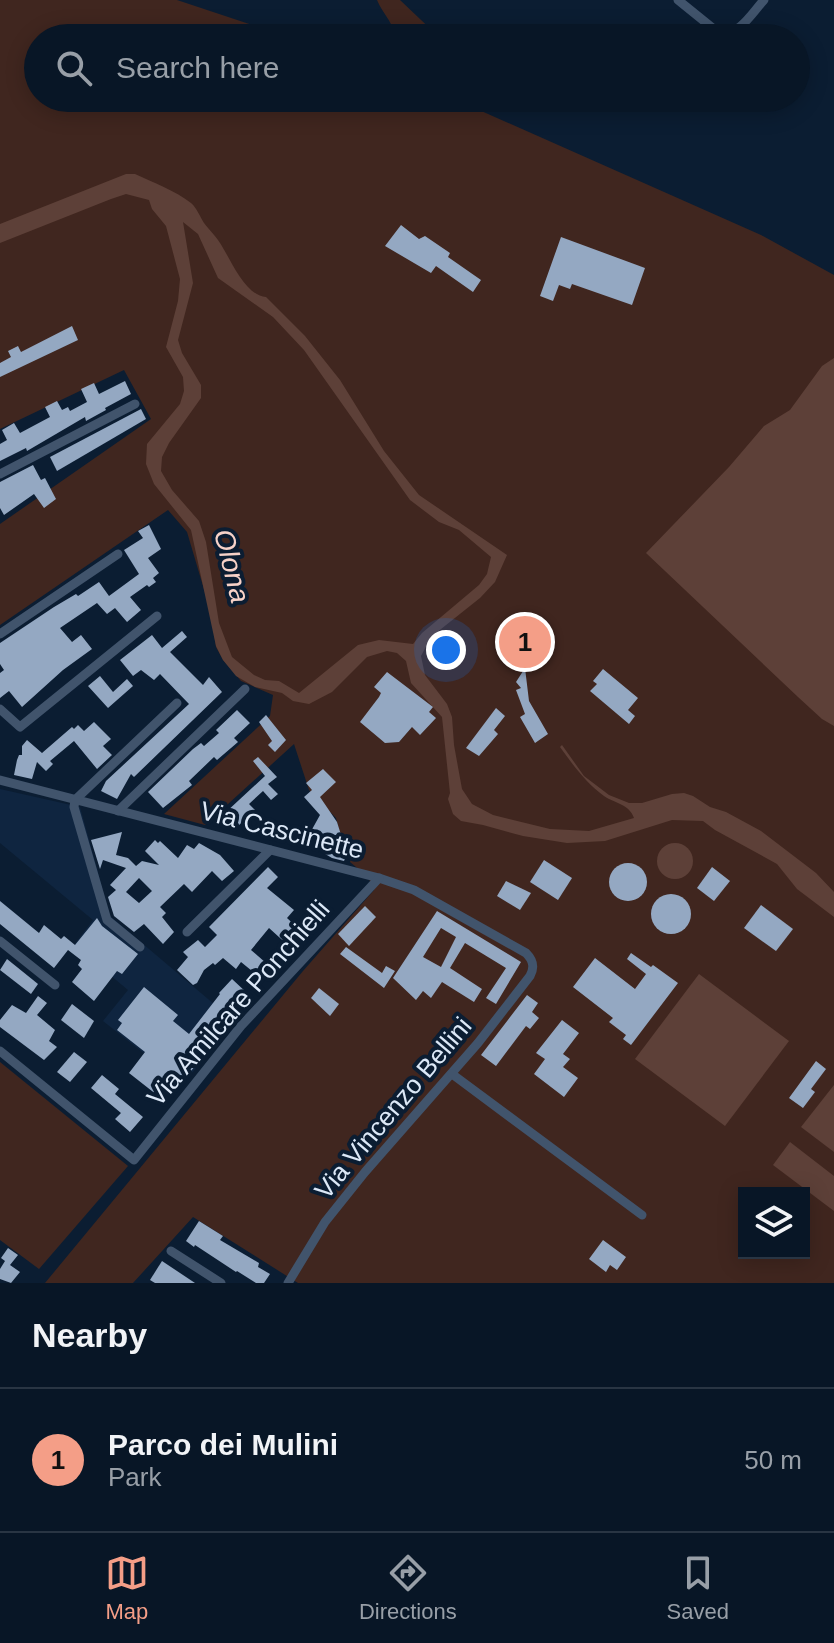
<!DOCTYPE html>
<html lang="en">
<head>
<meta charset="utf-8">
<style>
  :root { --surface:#081626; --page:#162332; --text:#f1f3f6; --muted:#989fa7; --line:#293543; --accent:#f49e87 }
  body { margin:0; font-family:Helvetica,sans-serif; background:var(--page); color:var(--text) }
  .controls { position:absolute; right:24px; bottom:24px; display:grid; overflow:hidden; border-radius:0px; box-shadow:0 4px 20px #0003 }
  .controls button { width:72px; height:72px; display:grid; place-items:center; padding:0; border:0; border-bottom:2px solid var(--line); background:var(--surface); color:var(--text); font:40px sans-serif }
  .you { position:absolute; left:446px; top:650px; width:28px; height:28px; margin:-20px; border:6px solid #fff; border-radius:50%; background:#1a73e8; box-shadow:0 0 0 12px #1a73e833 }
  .badge { display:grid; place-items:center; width:52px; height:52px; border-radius:50%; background:var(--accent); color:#111; font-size:26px; font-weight:700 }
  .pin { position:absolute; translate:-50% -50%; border:4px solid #fff; box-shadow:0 2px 8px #0006 }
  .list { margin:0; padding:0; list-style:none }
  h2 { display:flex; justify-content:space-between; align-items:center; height:104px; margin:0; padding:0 32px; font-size:34px }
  h2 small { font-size:26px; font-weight:400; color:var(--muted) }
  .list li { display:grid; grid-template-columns:52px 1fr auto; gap:24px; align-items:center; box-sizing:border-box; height:144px; padding:0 32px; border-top:2px solid var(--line) }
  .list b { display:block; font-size:30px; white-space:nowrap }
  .list p { margin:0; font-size:26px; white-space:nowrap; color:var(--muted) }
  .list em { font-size:26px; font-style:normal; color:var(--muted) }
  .icon { flex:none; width:44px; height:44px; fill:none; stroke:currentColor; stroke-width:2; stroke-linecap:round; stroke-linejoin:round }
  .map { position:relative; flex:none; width:834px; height:1283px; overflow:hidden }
  .search { position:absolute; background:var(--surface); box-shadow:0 4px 20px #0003; left:24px; right:24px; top:24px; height:88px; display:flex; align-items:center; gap:20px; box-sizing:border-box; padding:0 28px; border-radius:44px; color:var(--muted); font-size:30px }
  .sheet { height:248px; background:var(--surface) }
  nav { display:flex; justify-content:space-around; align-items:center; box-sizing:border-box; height:112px; border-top:2px solid var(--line); background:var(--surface); font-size:22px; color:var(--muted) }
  nav a { display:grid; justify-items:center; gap:4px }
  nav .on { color:var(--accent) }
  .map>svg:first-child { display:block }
  .built { fill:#0f2540 }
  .green { fill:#40261f; fill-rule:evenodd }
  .water { fill:#5d4038; fill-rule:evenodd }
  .building { fill:#94a8c2; fill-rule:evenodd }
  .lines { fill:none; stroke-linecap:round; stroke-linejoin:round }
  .street { stroke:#41546c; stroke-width:9 }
  .labels { text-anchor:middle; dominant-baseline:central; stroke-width:8; stroke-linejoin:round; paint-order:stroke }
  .street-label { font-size:26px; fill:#dce8f7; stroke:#0b1d32 }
  .water-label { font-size:28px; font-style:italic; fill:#f7d2c8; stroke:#0b1d32 }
</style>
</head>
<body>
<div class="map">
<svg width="834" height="1283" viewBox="0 0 834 1283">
  <rect width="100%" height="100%" fill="#0b1d32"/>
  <path class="built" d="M0,789L80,807L110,916L234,1021L183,1084L103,1021L128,990L74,945L93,920L0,843Z"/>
  <g class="green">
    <path d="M0,0H177L291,38H38V98H452L761,235L834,275V1283H298L193,1217L133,1283H45L303,971L374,890L368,877L350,862L353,854L342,842L336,818L309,790L294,744L205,825L164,814L270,716L273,695L241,681L223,660L216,647L211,613L187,532L168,510L0,625V524L151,419L124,370L0,429ZM744,1193H804V1253H744Z"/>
    <path d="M377,0H400L440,38H403L394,34C392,20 382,13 377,0Z"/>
    <path d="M0,1062L128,1166L39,1269L0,1240Z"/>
  </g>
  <g class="water">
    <path d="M126,174H135C152,182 176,191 191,203C197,208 200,217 204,223C209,230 216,236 220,243C230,258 245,296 266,297L305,336L340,380L384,451L419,495L507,555L495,582L480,598L431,637L421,656L425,675L447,704L452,717L454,745L462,789L472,804L493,815L550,829L589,831L634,818C629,804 616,804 604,796C586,783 573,765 560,747L562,745L584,776L609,795L629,803H642L672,794L684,793L693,796L710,807L726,812L761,831L816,873L834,892V917L797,889L777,864L715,830L703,821L672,820L605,841L567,843L523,836L483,825L461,821L453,814L448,799L450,793L442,717L411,683L406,661L397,653L387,651L367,657L332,692L309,704L293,701L282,693L255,687L236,676L223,660L216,646L191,530L154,484L146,464L147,444L180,404L184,391L183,377L166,347L178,301L180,279L166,226L152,209L149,200L126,194L111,199L0,243V224ZM183,222L198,234L218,278L273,317L304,350L410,500L439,522L459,530L491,557L487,574L479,585L422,633L413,644L379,640L358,645L299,693L279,681L265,680L254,675L232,657L219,623L206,542L199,521L172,490L161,471L162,457L169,443L201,398V385L182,353L178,340L193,283Z"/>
    <path d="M834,358V726L822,719L798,697L646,553L729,467L764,426L790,410L822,366Z"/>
    <circle cx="675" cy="861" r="18"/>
    <path d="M699,974L789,1041L725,1126L635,1059Z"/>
    <path d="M834,1085V1152L801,1127Z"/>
    <path d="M790,1142L834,1176V1211L773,1165Z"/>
  </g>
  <g class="building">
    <path d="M401,225L419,239L425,236L450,253L448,257L481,280L473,292L436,266L431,273L385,246Z"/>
    <path d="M561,237L645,268L632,305L572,284L570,289L559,285L553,301L540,296Z"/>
    <path d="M72,326L78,340L0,377V363L11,357L8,351L18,346L21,352Z"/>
    <path d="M125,381L131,394L105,408L106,410L86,421L85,417L27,451L26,448L0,461V444L7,440L2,430L14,423L20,433L50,417L45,407L57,401L62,410L68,407L70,411L87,402L81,389L94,383L99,394Z"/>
    <path d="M141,409L146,419L57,471L50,457Z"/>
    <path d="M33,465L41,480L45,478L56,499L44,508L34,494L4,515L0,508V482Z"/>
    <path d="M149,525L161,549L148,558L159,573L153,578L156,582L149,587L147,585L130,597L141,610L127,622L115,608L107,614L97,603L60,628L72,642L81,635L92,649L63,670L22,707L9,691L0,698V673L4,670L0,664V643L54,607L76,594L78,596L99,582L109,596L139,574L124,550L143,538L138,531Z"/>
    <path d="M182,631L187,637L170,652L203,685L209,677L222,692L134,777L131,774L117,799L101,791L106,781L189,704L160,674L154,680L141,670L133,676L120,660L152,635L162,648Z"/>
    <path d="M525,668L529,701L548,734L535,743L520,717L525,714L516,690L521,688L516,682Z"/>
    <path d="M603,669L638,698L628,710L635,716L629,724L590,691L597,684L593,681Z"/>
    <path d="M387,672L433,707L429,712L436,718L420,735L412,727L399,742L385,743L360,722L379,697L381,693L374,687Z"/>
    <path d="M100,676L113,692L127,679L133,686L108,708L88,686Z"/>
    <path d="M496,708L505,716L494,730L498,734L479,756L466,748Z"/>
    <path d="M237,710L250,723L234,738L238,742L217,760L214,757L189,781L192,785L163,808L148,792L193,749L201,743L204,746L219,733L216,730Z"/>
    <path d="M266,715L286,740L275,752L268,745L272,741L259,722Z"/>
    <path d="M94,722L111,739L103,746L112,755L97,769L74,741L50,761L53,764L46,771L37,762L32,779L14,775L17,760L19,755H22V746L27,740L42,753L72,727L74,729L78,725L84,731Z"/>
    <path d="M258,757L277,777L268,784L278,794L271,800L263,791L249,804L255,810L238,826L225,813L265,776L253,761Z"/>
    <path d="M323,769L336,782L320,797L337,822L347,854L344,861L332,858L305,842L320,815L304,797L312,790L306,783Z"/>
    <path d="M122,832L116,855L128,858L136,866L142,861L159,865L145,851L155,840L158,843L160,841L178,858L187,845L194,849L199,843L220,855L234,871L222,881L212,871L192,892L184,884L160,907L166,913L162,917L174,932L163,944L144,924L134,932L114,916L108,897L116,890L110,885L126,868L103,860L100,869L91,840ZM139,878L152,891L139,903L126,892Z"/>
    <path d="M544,860L572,878L558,900L530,882Z"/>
    <circle cx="628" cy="882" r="19"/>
    <path d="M268,867L278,877L267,888L294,910L287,918L303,933L290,947L269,928L251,950L266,963L257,975L241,962L236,969L223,958L215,965L213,963L204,970L197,983L193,985L177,970L188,957L183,952L198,940L205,947L217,935L209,927Z"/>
    <path d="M712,867L730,881L714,901L697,888Z"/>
    <path d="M506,881L531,893L520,910L497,896Z"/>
    <circle cx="671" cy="914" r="20"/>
    <path d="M0,901L39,933L44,925L61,939L64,936L75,945L97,918L102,926L138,954L122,974L117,971L94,1001L72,982L82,969L78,965L81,960L68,950L54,968L0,924Z"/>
    <path d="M761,905L793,929L776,951L744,928Z"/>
    <path d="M365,906L376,917L349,946L338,934Z"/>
    <path d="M437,911L521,962L496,1004L486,998L506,968L465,943L450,968L482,989L474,1002L442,982L431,998L423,991L416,1000L393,978ZM441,928L456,937L441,967L423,957Z"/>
    <path d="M346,947L382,973L386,966L395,971L384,988L340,954Z"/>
    <path d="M631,953L651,967L653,965L678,983L631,1045L623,1039L626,1035L609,1022L613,1018L573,987L595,958L635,989L646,974L627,959Z"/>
    <path d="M7,959L38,984L31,994L0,970Z"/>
    <path d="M232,979L247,993L223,1018L231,1022L182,1082L173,1075L157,1095L129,1073L145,1052L117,1030L122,1023L118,1020L144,987L178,1015L173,1021L189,1034L220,994L219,993Z"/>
    <path d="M319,988L339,1004L330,1016L311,998Z"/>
    <path d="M527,995L538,1003L532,1012L539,1018L530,1029L526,1026L496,1066L481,1055Z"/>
    <path d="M38,996L47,1003L37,1015L55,1030L49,1041L57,1047L44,1060L0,1027V1020L12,1005L26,1013Z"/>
    <path d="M72,1004L94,1021L84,1038L61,1020Z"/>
    <path d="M562,1020L579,1033L563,1054L570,1059L563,1067L578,1078L564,1097L534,1074L545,1059L536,1053Z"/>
    <path d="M74,1052L87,1062L70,1082L57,1072Z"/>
    <path d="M816,1061L826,1069L811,1089L815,1092L803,1108L789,1098Z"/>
    <path d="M102,1075L119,1089L115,1094L143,1117L130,1132L115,1119L121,1113L91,1088Z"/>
    <path d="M199,1221L223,1236L220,1240L259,1263L258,1267L270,1274L264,1283H256L237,1271L236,1272L195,1245L194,1247L186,1241Z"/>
    <path d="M603,1240L626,1257L617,1270L610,1265L606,1272L589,1259Z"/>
    <path d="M8,1248L18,1255L10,1265L20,1272L11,1283L0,1279V1269L5,1261L1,1258Z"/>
    <path d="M162,1261L195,1283H155L150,1280Z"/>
  </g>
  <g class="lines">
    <g class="street">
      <path d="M678,0L720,34C740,35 752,13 764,0"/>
      <path d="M0,474L135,404"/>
      <path d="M0,634L118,554"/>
      <path d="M0,709L20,727L157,616"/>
      <path d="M0,780L379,878L414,890L526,953C533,960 535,967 530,976L478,1043L365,1172L325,1222L288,1283"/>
      <path d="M118,811L245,689"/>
      <path d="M187,932L270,850"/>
      <path d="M0,941L55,985"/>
      <path d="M140,947L107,920L74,807L75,800L177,703"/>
      <path d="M0,1051L134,1160L241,1026L379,878"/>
      <path d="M452,1074L642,1215"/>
      <path d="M171,1251L221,1283"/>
    </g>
  </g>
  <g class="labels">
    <g class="street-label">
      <text transform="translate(282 830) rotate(14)">Via Cascinette</text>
      <text transform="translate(238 1003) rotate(-49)">Via Amilcare Ponchielli</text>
      <text transform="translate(393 1108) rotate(-50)">Via Vincenzo Bellini</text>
    </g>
    <g class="water-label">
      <text transform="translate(232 566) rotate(76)">Olona</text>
    </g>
  </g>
</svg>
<div class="controls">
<button><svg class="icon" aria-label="layers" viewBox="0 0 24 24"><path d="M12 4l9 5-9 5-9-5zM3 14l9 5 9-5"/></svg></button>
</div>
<div class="you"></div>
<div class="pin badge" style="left:525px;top:642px">1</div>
<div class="search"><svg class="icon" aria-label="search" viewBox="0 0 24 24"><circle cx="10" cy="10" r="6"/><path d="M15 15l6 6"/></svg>Search here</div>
</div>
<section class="sheet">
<h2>Nearby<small></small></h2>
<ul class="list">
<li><span class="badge">1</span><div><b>Parco dei Mulini</b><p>Park</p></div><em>50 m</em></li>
</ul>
</section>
<nav>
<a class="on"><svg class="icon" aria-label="map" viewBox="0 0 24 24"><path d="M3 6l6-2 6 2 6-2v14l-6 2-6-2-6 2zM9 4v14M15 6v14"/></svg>Map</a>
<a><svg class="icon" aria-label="directions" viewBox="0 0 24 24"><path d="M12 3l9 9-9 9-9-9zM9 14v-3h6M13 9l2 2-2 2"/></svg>Directions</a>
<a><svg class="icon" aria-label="saved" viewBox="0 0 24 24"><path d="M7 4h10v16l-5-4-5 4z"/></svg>Saved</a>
</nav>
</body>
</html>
